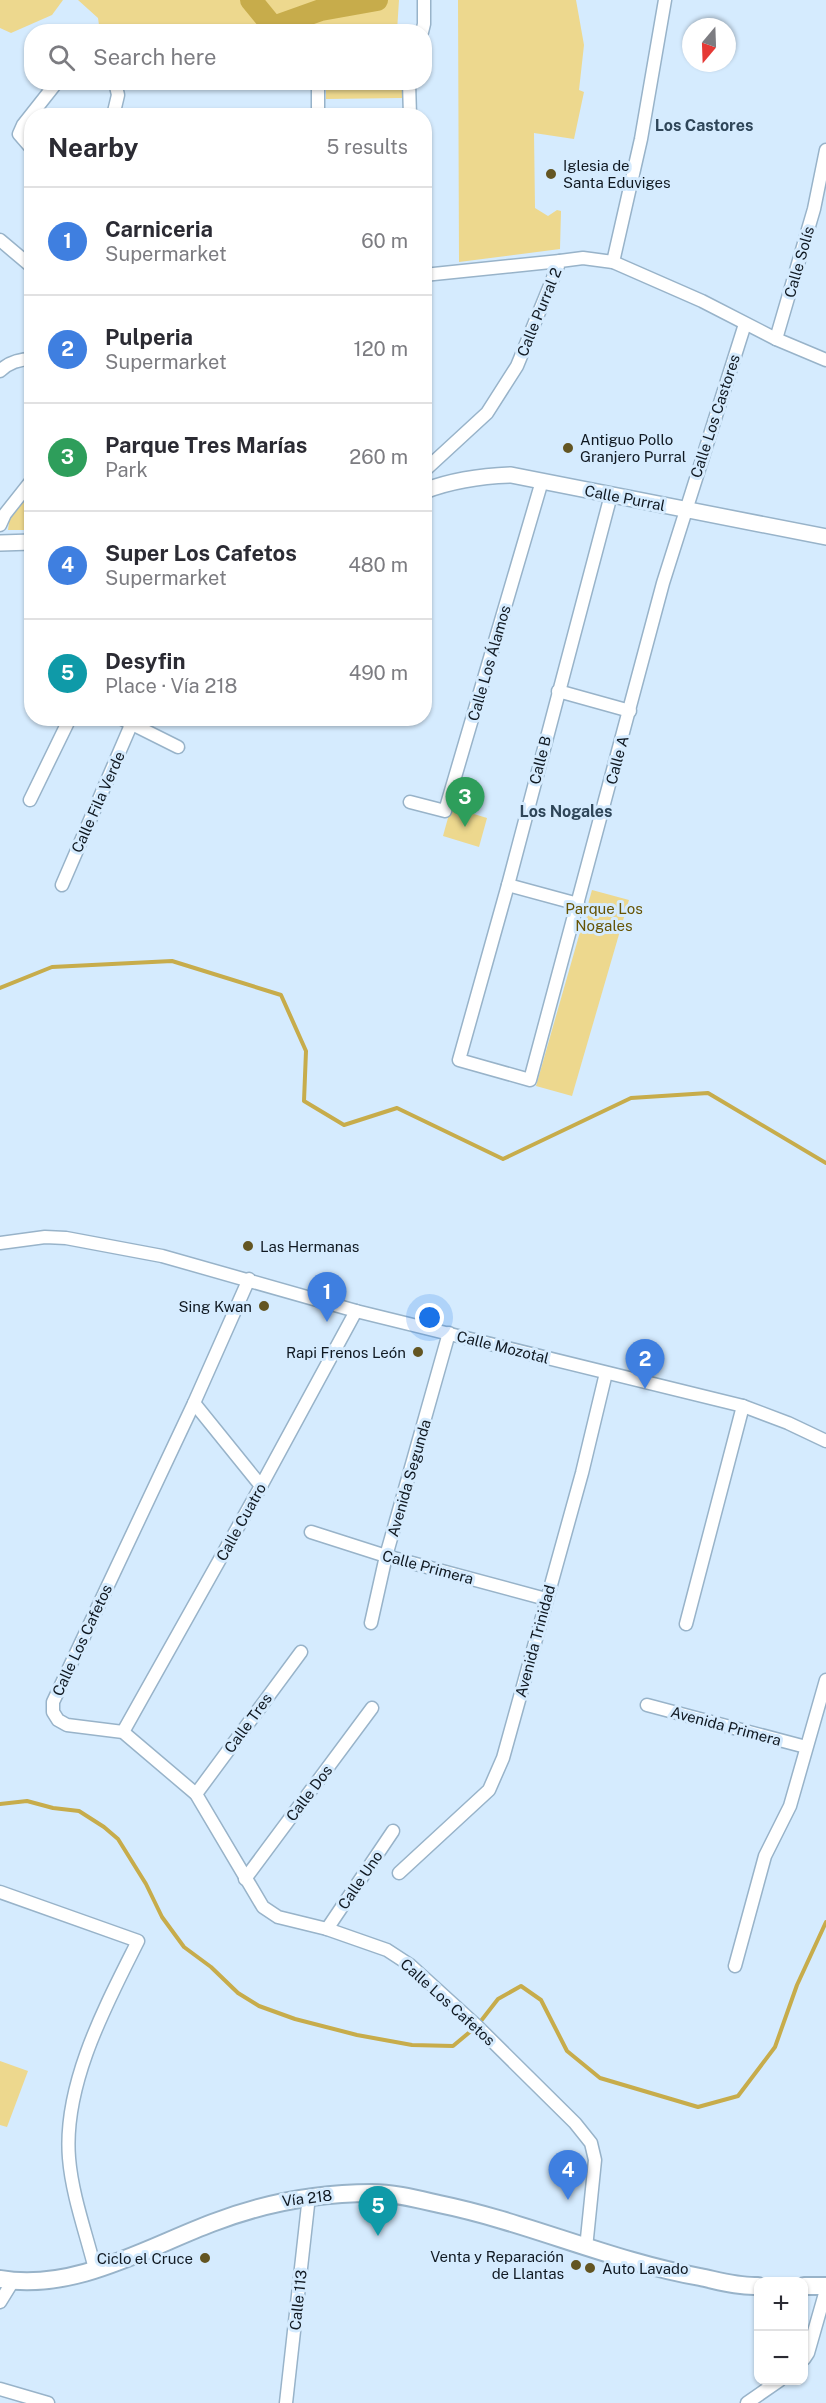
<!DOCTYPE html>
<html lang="en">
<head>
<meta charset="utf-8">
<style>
  :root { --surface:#fff; --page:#f2f2f3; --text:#2b2b33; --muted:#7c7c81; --line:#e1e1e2; --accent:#635522 }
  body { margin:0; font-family:"Public Sans",sans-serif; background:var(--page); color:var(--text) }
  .controls { position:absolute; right:18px; bottom:18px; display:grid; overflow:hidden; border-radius:12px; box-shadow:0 2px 4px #0004 }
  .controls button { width:54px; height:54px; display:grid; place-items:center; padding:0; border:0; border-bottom:2px solid var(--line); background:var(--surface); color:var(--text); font:30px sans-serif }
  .compass { position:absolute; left:682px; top:18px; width:54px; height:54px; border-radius:50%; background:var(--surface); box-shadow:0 2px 4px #0004; rotate:199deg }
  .you { position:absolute; left:430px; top:1318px; width:21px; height:21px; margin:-15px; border:4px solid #fff; border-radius:50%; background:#1a73e8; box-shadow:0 0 0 9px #1a73e833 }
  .badge { display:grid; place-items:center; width:39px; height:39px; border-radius:50%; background:var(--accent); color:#fff; font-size:20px; font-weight:700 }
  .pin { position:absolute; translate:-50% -50px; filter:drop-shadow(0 2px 3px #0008) }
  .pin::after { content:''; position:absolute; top:32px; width:21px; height:18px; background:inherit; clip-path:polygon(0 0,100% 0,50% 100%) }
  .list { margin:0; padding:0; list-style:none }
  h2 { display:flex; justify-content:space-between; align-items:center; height:78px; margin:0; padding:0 24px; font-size:26px }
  h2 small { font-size:20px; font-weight:400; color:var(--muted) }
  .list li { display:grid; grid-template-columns:39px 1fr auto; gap:18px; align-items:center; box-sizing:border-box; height:108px; padding:0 24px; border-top:2px solid var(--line) }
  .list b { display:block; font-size:22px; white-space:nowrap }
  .list p { margin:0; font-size:20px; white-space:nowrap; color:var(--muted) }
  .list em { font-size:20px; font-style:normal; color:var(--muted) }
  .icon { flex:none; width:33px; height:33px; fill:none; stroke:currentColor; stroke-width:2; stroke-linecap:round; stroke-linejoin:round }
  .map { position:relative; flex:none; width:826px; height:2403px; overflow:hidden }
  .search { position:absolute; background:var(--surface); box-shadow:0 2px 4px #0004; left:24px; top:24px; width:408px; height:66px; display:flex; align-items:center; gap:15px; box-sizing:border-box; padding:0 21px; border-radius:24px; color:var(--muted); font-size:22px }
  .panel { position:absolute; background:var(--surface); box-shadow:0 2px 4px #0004; left:24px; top:108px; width:408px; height:618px; border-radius:24px }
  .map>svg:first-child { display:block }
  .green { fill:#edd88e }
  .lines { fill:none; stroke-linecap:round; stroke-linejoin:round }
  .stream { stroke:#c7ac4b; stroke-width:4 }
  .river { stroke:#c7ac4b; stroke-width:22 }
  .minor-casing { stroke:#98b3c9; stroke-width:15 }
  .tertiary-casing { stroke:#98b3c9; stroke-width:18 }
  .secondary-casing { stroke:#98b3c9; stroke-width:20 }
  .minor { stroke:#fff; stroke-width:12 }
  .tertiary { stroke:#fff; stroke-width:15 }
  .secondary { stroke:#fff; stroke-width:16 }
  .poi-dot { fill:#635522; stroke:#d5ebfe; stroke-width:2 }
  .labels { text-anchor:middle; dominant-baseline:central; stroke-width:6; stroke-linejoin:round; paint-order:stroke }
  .poi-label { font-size:15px; fill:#101922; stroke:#d5ebfe; text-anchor:start }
  .street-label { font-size:15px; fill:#101922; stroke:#d5ebfe }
  .park-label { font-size:15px; fill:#655303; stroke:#d5ebfe }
  .neighbourhood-label { font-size:16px; font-weight:bold; fill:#2f4659; stroke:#d5ebfe }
</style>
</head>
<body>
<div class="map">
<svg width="826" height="2403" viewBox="0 0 826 2403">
  <rect width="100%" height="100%" fill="#d5ebfe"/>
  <g class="green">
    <path d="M0,0H63L52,15L11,33L0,28Z"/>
    <path d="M78,0H399L397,31L100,32L98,18Z"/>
    <path d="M458,0H576L584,45L579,90L584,92L574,139L534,133L535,208L548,216L557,210L561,211L560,249L459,262Z"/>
    <path d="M326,83H402V98L326,99Z"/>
    <path d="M31,488V530H8L10,515Z"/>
    <path d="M451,807L487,818L479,847L443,836Z"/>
    <path d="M592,890L629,900L572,1096L536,1086Z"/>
    <path d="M0,2061L28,2071L7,2127L0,2125Z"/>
  </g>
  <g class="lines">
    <g class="stream">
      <path d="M0,988L52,967L172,961L281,995L306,1051L304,1101L344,1125L397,1108L503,1159L631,1098L708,1093L826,1163"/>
      <path d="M0,1804L27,1801L53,1808L79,1811L104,1827L118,1839L146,1884L162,1917L184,1947L211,1967L238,1993L259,2006L295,2019L357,2035L412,2045L453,2046L477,2026L498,1999L521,1986L541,2000L567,2051L600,2078L698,2107L738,2096L775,2047L797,1985L826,1922"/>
    </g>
    <path class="river" d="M251,0L273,27L321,10L377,0"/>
    <defs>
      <g id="minor">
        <path d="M422,32L424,24V0"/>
        <path d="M409,82L410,116"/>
        <path d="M113,116L118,95L115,82"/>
        <path d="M318,116V82"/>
        <path d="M32,149L19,134L23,125L57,82"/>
        <path d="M0,240L32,267"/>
        <path d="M613,262L641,139L665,0"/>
        <path d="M424,275L560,261"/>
        <path d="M776,339L814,209L826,150"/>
        <path d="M0,371C8,363 20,359 32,359"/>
        <path d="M424,471L487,413L517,366L560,261L583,258L613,262L702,301L776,339L826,360"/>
        <path d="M611,495L508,885L459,1060L530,1080L663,583L745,324"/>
        <path d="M0,525L5,514L32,480"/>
        <path d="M558,691L630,711"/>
        <path d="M120,718L178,747"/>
        <path d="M30,800L70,718"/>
        <path d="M410,802L445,811L542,481"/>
        <path d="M62,885L134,718"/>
        <path d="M508,885L578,904"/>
        <path d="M0,1243L45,1237L66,1238L162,1256L356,1311L743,1406L788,1423L826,1441"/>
        <path d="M249,1279L194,1403L53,1702V1712L58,1720L67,1725L123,1732L196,1794L263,1907L278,1917L327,1929L387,1950L410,1965L477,2026L575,2123L591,2143L595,2160L586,2248"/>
        <path d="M194,1403L261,1486"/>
        <path d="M311,1532L386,1556L546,1599"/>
        <path d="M371,1623L386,1556L449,1333"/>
        <path d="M686,1624L743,1406"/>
        <path d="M647,1705L806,1747"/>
        <path d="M123,1732L261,1486L356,1311"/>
        <path d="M196,1794L301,1652"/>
        <path d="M399,1873L489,1790L503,1758L582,1473L606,1373"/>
        <path d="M245,1879L372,1708"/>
        <path d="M0,1892L138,1941C106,2005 63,2084 69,2158C72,2195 86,2233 95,2269"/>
        <path d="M327,1929L393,1831"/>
        <path d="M735,1966L765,1856L790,1806L826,1680"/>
        <path d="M0,2302L13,2281"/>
        <path d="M804,2359L808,2353L826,2290"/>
        <path d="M0,2389L48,2403"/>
        <path d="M286,2403L309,2196"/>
        <path d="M747,2403L780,2380"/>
      </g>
      <g id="tertiary">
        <path d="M424,491C453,480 481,476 511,475L826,537"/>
        <path d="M0,543L32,542"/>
      </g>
      <g id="secondary">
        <path d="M0,2279C73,2292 146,2248 212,2223C264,2203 316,2193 372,2193C394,2193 417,2199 439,2204C527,2222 611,2261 700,2277C719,2281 739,2287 758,2286"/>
        <path d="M804,2286H826"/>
      </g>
    </defs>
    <use href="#minor" class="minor-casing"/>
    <use href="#tertiary" class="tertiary-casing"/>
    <use href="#secondary" class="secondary-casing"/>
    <use href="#minor" class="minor"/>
    <use href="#tertiary" class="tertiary"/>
    <use href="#secondary" class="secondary"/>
  </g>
  <g class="poi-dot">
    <circle cx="551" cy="174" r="6"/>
    <circle cx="568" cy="448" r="6"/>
    <circle cx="248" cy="1246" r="6"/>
    <circle cx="264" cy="1306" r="6"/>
    <circle cx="418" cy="1352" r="6"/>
    <circle cx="205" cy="2258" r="6"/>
    <circle cx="576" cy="2265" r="6"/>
    <circle cx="590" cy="2268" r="6"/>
  </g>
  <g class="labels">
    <g class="poi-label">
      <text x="563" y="165">Iglesia de<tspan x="563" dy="17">Santa Eduviges</tspan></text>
      <text x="580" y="439">Antiguo Pollo<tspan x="580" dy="17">Granjero Purral</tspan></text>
      <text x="260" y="1246">Las Hermanas</text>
      <text x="252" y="1306" text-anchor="end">Sing Kwan</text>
      <text x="406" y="1352" text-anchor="end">Rapi Frenos León</text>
      <text x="564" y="2256" text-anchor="end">Venta y Reparación<tspan x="564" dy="17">de Llantas</tspan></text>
      <text x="193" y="2258" text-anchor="end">Ciclo el Cruce</text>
      <text x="602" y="2268">Auto Lavado</text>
    </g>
    <g class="street-label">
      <text transform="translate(799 262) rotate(-74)">Calle Solís</text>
      <text transform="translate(539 312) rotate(-68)">Calle Purral 2</text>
      <text transform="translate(715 416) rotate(-72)">Calle Los Castores</text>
      <text transform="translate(625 498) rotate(11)">Calle Purral</text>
      <text transform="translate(489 663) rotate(-74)">Calle Los Álamos</text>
      <text transform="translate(540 760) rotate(-76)">Calle B</text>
      <text transform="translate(617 760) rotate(-75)">Calle A</text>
      <text transform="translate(98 802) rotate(-66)">Calle Fila Verde</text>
      <text transform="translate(503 1347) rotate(14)">Calle Mozotal</text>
      <text transform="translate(409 1478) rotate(-74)">Avenida Segunda</text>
      <text transform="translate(241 1522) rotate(-61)">Calle Cuatro</text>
      <text transform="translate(428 1567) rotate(15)">Calle Primera</text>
      <text transform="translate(82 1640) rotate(-65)">Calle Los Cafetos</text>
      <text transform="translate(535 1641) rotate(-75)">Avenida Trinidad</text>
      <text transform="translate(248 1723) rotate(-54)">Calle Tres</text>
      <text transform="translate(726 1726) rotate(15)">Avenida Primera</text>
      <text transform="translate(309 1793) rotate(-53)">Calle Dos</text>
      <text transform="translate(360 1880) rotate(-56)">Calle Uno</text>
      <text transform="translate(448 2002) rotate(42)">Calle Los Cafetos</text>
      <text transform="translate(307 2198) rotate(-7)">Vía 218</text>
      <text transform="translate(298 2300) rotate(-84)">Calle 113</text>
    </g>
    <g class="park-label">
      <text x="604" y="908">Parque Los<tspan x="604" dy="17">Nogales</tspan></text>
    </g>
    <g class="neighbourhood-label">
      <text x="704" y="125">Los Castores</text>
      <text x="566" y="811">Los Nogales</text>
    </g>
  </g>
</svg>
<div class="controls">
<button>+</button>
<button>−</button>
</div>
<svg class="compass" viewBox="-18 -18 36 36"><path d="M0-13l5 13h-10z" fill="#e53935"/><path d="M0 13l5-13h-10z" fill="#7c7c81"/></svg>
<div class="you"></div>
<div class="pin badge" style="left:327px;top:1322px;background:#3f7fe0">1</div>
<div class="pin badge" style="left:645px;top:1389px;background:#3f7fe0">2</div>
<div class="pin badge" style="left:465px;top:827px;background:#2e9e5b">3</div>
<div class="pin badge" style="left:568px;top:2200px;background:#3f7fe0">4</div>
<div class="pin badge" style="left:378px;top:2236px;background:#0f9aa8">5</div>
<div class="search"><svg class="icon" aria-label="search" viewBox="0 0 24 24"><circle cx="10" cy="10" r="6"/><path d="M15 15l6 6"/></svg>Search here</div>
<section class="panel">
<h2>Nearby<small>5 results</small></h2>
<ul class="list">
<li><span class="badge" style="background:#3f7fe0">1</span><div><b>Carniceria</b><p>Supermarket</p></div><em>60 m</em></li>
<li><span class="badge" style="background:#3f7fe0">2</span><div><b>Pulperia</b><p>Supermarket</p></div><em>120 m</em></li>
<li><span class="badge" style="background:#2e9e5b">3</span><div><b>Parque Tres Marías</b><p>Park</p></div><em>260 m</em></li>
<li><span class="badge" style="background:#3f7fe0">4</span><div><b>Super Los Cafetos</b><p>Supermarket</p></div><em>480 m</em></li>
<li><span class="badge" style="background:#0f9aa8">5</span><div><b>Desyfin</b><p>Place · Vía 218</p></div><em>490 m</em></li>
</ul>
</section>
</div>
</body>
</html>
